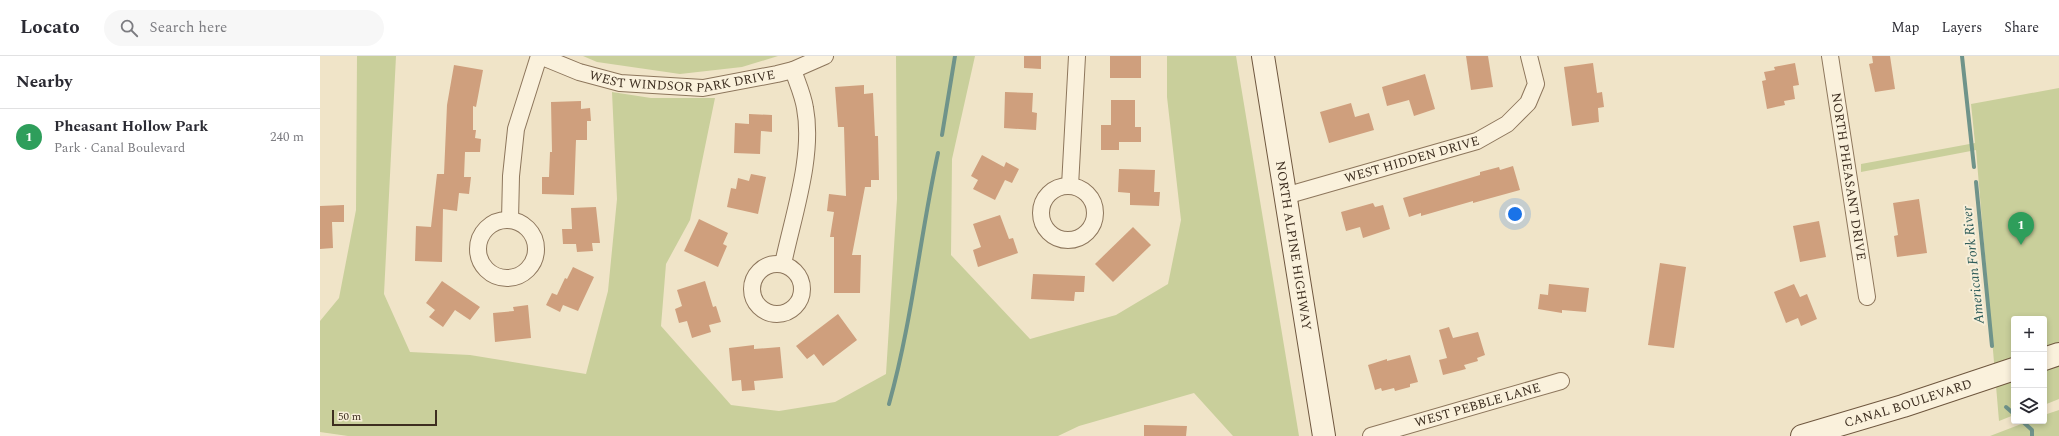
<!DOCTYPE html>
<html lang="en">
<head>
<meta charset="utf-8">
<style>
  :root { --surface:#fff; --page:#f7f7f7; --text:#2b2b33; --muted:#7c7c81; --line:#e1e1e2; --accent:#9e2a2b }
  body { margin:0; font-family:Spectral,serif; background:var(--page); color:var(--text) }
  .controls { position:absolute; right:12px; bottom:12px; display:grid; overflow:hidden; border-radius:4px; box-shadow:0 2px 6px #0003 }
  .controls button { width:36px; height:36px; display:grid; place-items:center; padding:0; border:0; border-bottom:1px solid var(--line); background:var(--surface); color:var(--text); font:20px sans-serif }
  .scale { position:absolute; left:12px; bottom:10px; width:105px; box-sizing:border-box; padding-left:4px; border:2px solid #3d2e20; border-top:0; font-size:11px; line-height:14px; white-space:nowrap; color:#3d2e20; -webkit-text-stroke:3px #f7eed8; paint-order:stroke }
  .you { position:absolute; left:1195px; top:158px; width:14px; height:14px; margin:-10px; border:3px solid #fff; border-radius:50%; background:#1a73e8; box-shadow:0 0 0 6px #1a73e833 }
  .badge { display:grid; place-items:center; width:26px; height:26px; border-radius:50%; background:var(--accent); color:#fff; font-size:13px; font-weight:700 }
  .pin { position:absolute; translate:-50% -33px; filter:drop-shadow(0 1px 2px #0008) }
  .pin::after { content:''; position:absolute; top:21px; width:14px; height:12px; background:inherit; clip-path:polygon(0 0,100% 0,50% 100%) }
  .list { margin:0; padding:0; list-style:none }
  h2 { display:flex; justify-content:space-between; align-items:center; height:52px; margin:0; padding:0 16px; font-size:17px }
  h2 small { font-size:13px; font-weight:400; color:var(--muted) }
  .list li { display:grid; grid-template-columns:26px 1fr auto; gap:12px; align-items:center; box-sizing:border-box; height:56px; padding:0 16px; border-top:1px solid var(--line) }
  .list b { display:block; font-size:15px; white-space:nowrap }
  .list p { margin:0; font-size:13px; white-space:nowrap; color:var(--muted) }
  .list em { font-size:13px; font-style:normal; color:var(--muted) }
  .icon { flex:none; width:22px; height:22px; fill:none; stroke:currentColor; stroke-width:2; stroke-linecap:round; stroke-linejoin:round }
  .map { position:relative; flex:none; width:1739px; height:380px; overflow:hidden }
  header { display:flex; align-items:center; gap:24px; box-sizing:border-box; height:56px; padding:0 20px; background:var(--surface); border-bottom:1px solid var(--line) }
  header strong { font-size:19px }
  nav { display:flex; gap:22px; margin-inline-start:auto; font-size:14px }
  .search { width:280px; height:36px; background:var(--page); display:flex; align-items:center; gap:10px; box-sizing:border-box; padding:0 14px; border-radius:22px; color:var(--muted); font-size:15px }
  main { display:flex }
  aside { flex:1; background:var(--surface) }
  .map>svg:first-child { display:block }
  .green { fill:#c9cf9b }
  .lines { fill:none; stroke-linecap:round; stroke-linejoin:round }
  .stream { stroke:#6f938a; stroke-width:4 }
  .building { fill:#cf9f7d }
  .minor-casing { stroke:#8d765c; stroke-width:18 }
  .secondary-casing { stroke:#6f573f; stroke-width:24 }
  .minor { stroke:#faf1dc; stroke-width:16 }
  .secondary { stroke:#faf1dc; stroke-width:22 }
  .labels { text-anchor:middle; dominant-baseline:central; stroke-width:4; stroke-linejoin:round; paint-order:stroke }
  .street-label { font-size:13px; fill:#3d2e20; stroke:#f7eed8 }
  .water-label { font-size:14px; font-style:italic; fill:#2f5d5a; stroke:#f7eed8 }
</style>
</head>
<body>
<header>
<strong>Locato</strong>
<div class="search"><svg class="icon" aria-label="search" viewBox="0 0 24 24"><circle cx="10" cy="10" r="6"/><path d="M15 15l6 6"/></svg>Search here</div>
<nav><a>Map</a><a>Layers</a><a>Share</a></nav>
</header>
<main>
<aside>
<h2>Nearby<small></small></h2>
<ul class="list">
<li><span class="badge" style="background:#2e9e5b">1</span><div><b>Pheasant Hollow Park</b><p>Park · Canal Boulevard</p></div><em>240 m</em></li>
</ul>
</aside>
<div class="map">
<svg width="1739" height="380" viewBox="0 0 1739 380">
  <rect width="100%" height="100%" fill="#f0e4c8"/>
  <g class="green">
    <path d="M37,0H76L64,238L90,296L150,299L266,318L288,235L297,143L292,36L331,42H395L370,164L346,208L341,270L411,349L459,355L515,346L566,318L577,143L576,0H655L632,103L631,199L710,283L796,259L848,228L861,164L847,41V0H916L979,380H913L874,337L759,370L738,380H28L0,376V265L19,242L36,154Z"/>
    <path d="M263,0H458L422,11L360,18L277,6Z"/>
    <path d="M1739,32V343L1724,349V263H1694V359L1679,365L1656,94L1541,116V108L1655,87L1651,48Z"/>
    <path d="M1739,354V380H1670L1709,365H1724V359Z"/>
  </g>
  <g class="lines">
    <g class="stream">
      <path d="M1642,0L1654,111"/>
      <path d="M622,79L635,0"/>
      <path d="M1656,126L1672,290"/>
      <path d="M569,348C592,266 600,180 618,97"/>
      <path d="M1686,351L1694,358"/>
      <path d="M1702,365L1712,374V380"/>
    </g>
  </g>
  <g class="building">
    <path d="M704,0H721V13L704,12Z"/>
    <rect x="790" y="0" width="31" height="22"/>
    <path d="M1146,0H1168L1173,31L1151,34Z"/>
    <path d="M1552,0H1570L1575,33L1555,36L1549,8L1553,7Z"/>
    <path d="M1273,7L1277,37L1282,36L1284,51L1278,52L1279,66L1252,70L1244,11Z"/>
    <path d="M1475,7L1479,29L1473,30L1475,43L1464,45L1465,49L1447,53L1442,25L1446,24L1444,16L1455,14L1454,11Z"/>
    <path d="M134,9L163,14L156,51L153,50V74H156L155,82L161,83L160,96H145L144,121H151L149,138L139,137L137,155L123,153L122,206L95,205L96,170L111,171L117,118H124L127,49Z"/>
    <path d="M1105,18L1115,53L1094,60L1089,44L1067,50L1062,31Z"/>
    <path d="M544,29V38L553,37L555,80H558L559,124H551V131H545L532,199H541L540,237H514V181H510L514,156L507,155L509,138L526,140L524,71H518L515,31Z"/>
    <path d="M685,36L713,37L712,56L717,57L716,74L684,72Z"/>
    <path d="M791,44H815V71H821V86H799V94H781V69H791Z"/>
    <path d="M261,45V53L270,52L271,65H267V84H256L254,139L222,138V121H229L230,96H232L231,46Z"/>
    <path d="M1031,47L1035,61L1049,57L1054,74L1009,87L1000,56Z"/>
    <path d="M429,58L452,59V76L441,75L440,98L414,97L415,67L429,68Z"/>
    <path d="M662,99L684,111L686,106L699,113L692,127L685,124L675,144L653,133L658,124L651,120Z"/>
    <path d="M1193,110L1200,134L1153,147V145L1101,160V157L1089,161L1083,142L1160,119V116L1179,111L1180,114Z"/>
    <path d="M799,113L835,114L834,136H840L839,150L810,149V137L798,136Z"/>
    <path d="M431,118L446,121L438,158L407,151L411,132L416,133L418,122L429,125Z"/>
    <path d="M1599,143L1607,197L1577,201L1574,180L1578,179L1573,147Z"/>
    <path d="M1053,147L1055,151L1063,149L1070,173L1043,182L1040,171L1026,175L1021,156Z"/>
    <path d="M24,149V166H12L13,192L0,193V150Z"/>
    <path d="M276,151L280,187H272L273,195L257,196L256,188H243L242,173H252L251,152Z"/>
    <path d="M680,159L689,183L693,182L698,197L658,211L653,194L661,191L653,168Z"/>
    <path d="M379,163L408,177L403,188L407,190L398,211L364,195Z"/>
    <path d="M1499,165L1506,201L1480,206L1473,170Z"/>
    <path d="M813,171L831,189L793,226L775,208Z"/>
    <path d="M1340,207L1366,211L1354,292L1328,289Z"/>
    <path d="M253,211L274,221L258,255L243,249L240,256L226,249L232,237L237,239L245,222L247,223Z"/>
    <path d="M713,218L765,220L764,236H755L754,245L711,243Z"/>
    <path d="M122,225L160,251L150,264L135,254L123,271L109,261L115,254L106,247Z"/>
    <path d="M385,225L393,251L396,250L401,266L389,269L391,276L372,282L367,265L359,267L355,253L362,250L357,234Z"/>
    <path d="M1229,228L1269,232L1266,256L1242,254V257L1218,253L1220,238L1228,239Z"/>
    <path d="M1474,228L1480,241L1487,238L1497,263L1481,270L1478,262L1466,267L1454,236Z"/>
    <path d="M208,249L211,282L175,286L173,257L194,255L193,251Z"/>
    <path d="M518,258L537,284L503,310L494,298L487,303L476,290Z"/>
    <path d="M1129,271L1133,282L1158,276L1165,299L1157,302L1158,305L1144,309L1146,313L1123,319L1119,304L1127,302L1119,274Z"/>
    <path d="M434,289V293L460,291L463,322L434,325L435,334L422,335L421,324L412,325L409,292Z"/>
    <path d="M1090,299L1098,326L1090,328V331L1075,335L1074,332L1062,335L1061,332L1055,334L1048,309L1067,303V305Z"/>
    <path d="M824,369L867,370L866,380H824Z"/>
  </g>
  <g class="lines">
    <defs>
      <g id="minor">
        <path id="s1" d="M220,0L259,16L300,27L383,32L457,18L473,14L505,0"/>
        <path id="s2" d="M1510,0L1547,241"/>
        <path d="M750,130L757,0"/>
        <circle cx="748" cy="157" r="27"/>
        <path id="s3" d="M965,140L1157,85L1187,68L1208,47L1216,28L1209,0"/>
        <path d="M190,164L191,120L196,73L219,0"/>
        <circle cx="187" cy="193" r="29"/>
        <circle cx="457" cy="233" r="25"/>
        <path d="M463,208C473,160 494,100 485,52C483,39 477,26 473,14"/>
        <path id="s4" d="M1051,380L1241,325"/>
      </g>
      <g id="secondary">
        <path id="s5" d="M943,0L1004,380"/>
        <path d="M1724,303L1739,298"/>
        <path id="s6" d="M1482,380L1583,350L1694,313"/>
      </g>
    </defs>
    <use href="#minor" class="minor-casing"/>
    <use href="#secondary" class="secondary-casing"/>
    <use href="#minor" class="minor"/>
    <use href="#secondary" class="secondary"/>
  </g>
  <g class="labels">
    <g class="street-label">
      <text stroke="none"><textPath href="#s1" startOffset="147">WEST WINDSOR PARK DRIVE</textPath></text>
      <text stroke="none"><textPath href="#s3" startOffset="132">WEST HIDDEN DRIVE</textPath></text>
      <text stroke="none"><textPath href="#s2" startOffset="122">NORTH PHEASANT DRIVE</textPath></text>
      <text stroke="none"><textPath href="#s5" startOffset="192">NORTH ALPINE HIGHWAY</textPath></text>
      <text stroke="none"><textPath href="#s6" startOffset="111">CANAL BOULEVARD</textPath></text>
      <text stroke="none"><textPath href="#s4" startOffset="111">WEST PEBBLE LANE</textPath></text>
    </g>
    <g class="water-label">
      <text transform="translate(1653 209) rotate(-96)">American Fork River</text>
    </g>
  </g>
</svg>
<div class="controls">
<button>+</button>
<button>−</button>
<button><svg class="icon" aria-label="layers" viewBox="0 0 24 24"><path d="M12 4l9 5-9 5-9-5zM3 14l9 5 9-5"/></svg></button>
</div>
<div class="scale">50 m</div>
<div class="you"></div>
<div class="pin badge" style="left:1701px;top:189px;background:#2e9e5b">1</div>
</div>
</main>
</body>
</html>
